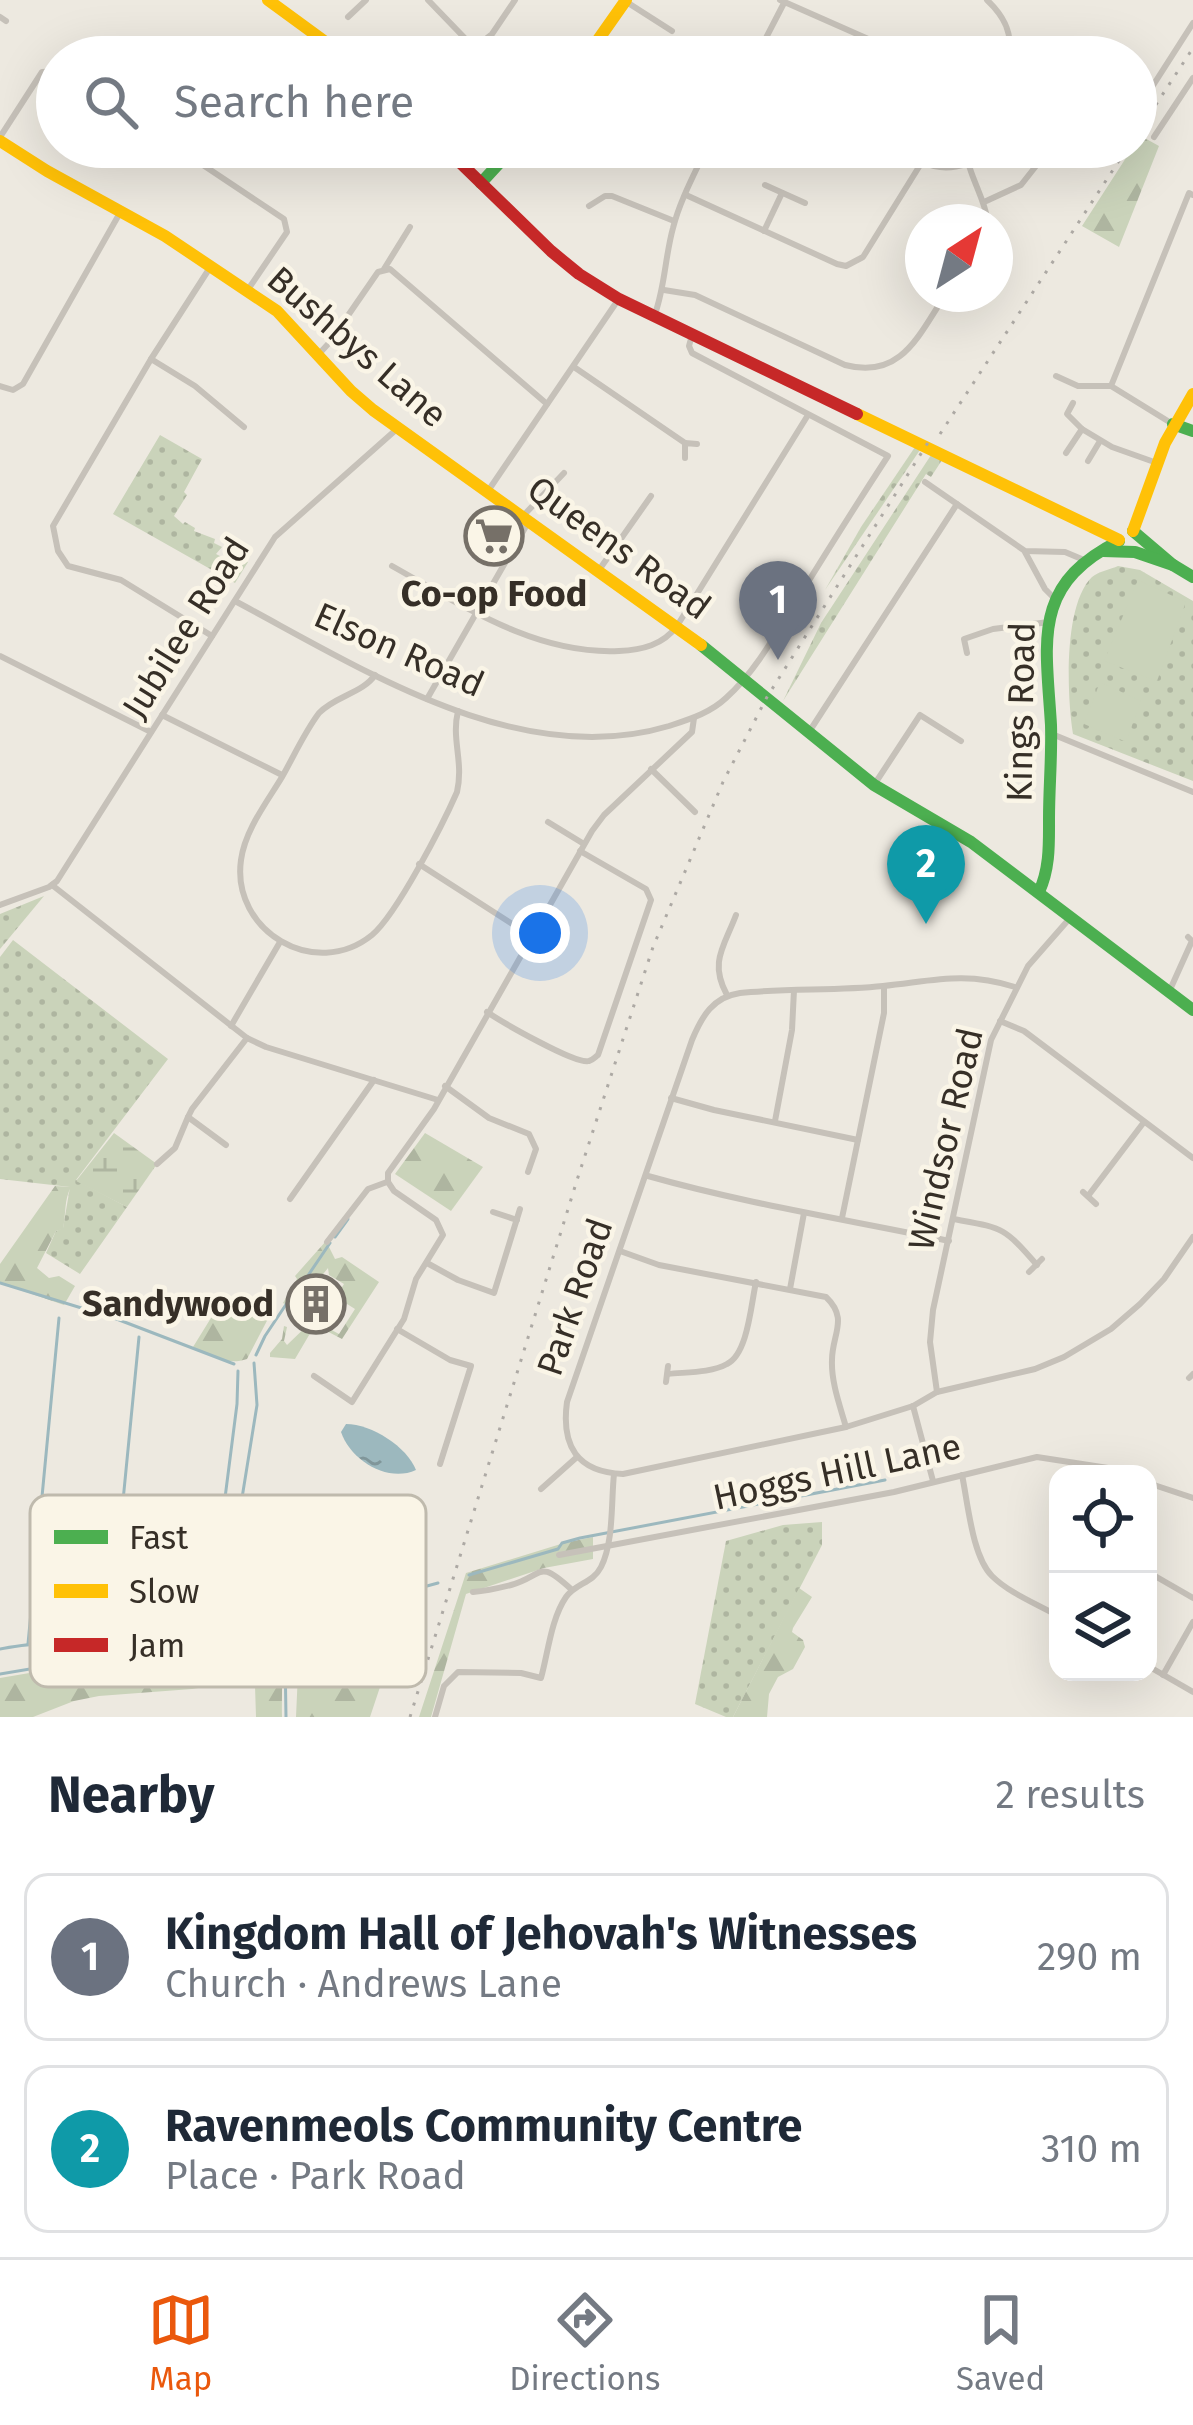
<!DOCTYPE html>
<html lang="en">
<head>
<meta charset="utf-8">
<style>
  :root { --surface:#fff; --page:#f2f2f3; --text:#1f2937; --muted:#747a83; --line:#e0e1e3; --accent:#ea580c }
  body { margin:0; font-family:"Fira Sans",sans-serif; background:var(--page); color:var(--text) }
  .controls { position:absolute; right:36px; bottom:36px; display:grid; overflow:hidden; border-radius:24px; box-shadow:0 12px 48px #0002 }
  .controls button { width:108px; height:108px; display:grid; place-items:center; padding:0; border:0; border-bottom:3px solid var(--line); background:var(--surface); color:var(--text); font:60px sans-serif }
  .compass { position:absolute; left:905px; top:204px; width:108px; height:108px; border-radius:50%; background:var(--surface); box-shadow:0 12px 48px #0002; rotate:36deg }
  .you { position:absolute; left:540px; top:933px; width:42px; height:42px; margin:-30px; border:9px solid #fff; border-radius:50%; background:#1a73e8; box-shadow:0 0 0 18px #1a73e833 }
  .badge { display:grid; place-items:center; width:78px; height:78px; border-radius:50%; background:var(--accent); color:#fff; font-size:39px; font-weight:700 }
  .pin { position:absolute; translate:-50% -99px; filter:drop-shadow(0 3px 6px #0008) }
  .pin::after { content:''; position:absolute; top:63px; width:42px; height:36px; background:inherit; clip-path:polygon(0 0,100% 0,50% 100%) }
  .list { margin:0; padding:0; list-style:none }
  h2 { display:flex; justify-content:space-between; align-items:center; height:156px; margin:0; padding:0 48px; font-size:51px }
  h2 small { font-size:39px; font-weight:400; color:var(--muted) }
  .list li { display:grid; grid-template-columns:78px 1fr auto; gap:36px; align-items:center; box-sizing:border-box; height:168px; margin:0 24px 24px; padding:0 24px; border:3px solid var(--line); border-radius:24px }
  .list b { display:block; font-size:45px; white-space:nowrap }
  .list p { margin:0; font-size:39px; white-space:nowrap; color:var(--muted) }
  .list em { font-size:39px; font-style:normal; color:var(--muted) }
  .icon { flex:none; width:66px; height:66px; fill:none; stroke:currentColor; stroke-width:2; stroke-linecap:round; stroke-linejoin:round }
  .map { position:relative; flex:none; width:1193px; height:1717px; overflow:hidden }
  .search { position:absolute; background:var(--surface); box-shadow:0 12px 48px #0002; left:36px; right:36px; top:36px; height:132px; display:flex; align-items:center; gap:30px; box-sizing:border-box; padding:0 42px; border-radius:66px; color:var(--muted); font-size:45px }
  .sheet { height:540px; background:var(--surface) }
  nav { display:flex; justify-content:space-around; align-items:center; box-sizing:border-box; height:168px; border-top:3px solid var(--line); background:var(--surface); font-size:33px; color:var(--muted) }
  nav a { display:grid; justify-items:center; gap:6px }
  nav .on { color:var(--accent) }
  .map>svg:first-child { display:block }
  .green { fill:url(#green-dots) }
  .forest { fill:url(#forest-firs) }
  .wetland { fill:url(#wetland-marsh) }
  .pitch { fill:#cad3ba }
  .water { fill:url(#water-ripples) }
  .lines { fill:none; stroke-linecap:round; stroke-linejoin:round }
  .stream { stroke:#9cb8be; stroke-width:3 }
  .street { stroke:#c6c1b9; stroke-width:6 }
  .fast { stroke:#4caf50; stroke-width:12 }
  .slow { stroke:#ffc107; stroke-width:12 }
  .jam { stroke:#c62828; stroke-width:12 }
  .rail { stroke:#ada9a4; stroke-width:3; stroke-dasharray:3 9; stroke-linecap:butt }
  .labels { text-anchor:middle; dominant-baseline:central; stroke-width:9; stroke-linejoin:round; paint-order:stroke }
  .street-label { font-size:36px; fill:#362f27; stroke:#faf5e7 }
  .poi-label { font-size:36px; font-weight:bold; fill:#362f27; stroke:#faf5e7 }
  .key { fill:#faf5e7; stroke:#bfbaad; stroke-width:3 }
  .key-label { font-size:33px; fill:#362f27 }
</style>
</head>
<body>
<div class="map">
<svg width="1193" height="1717" viewBox="0 0 1193 1717">
  <defs>
    <pattern id="green-dots" width="8" height="8" patternUnits="userSpaceOnUse" patternTransform="scale(3)"><rect width="8" height="8" fill="#cad3ba"/><path d="M2 2h.1M6 6h.1" fill="none" stroke="#aeb5a0" stroke-width="1.8" stroke-linecap="round"/></pattern>
    <pattern id="forest-firs" width="22" height="20" patternUnits="userSpaceOnUse" patternTransform="scale(3)"><rect width="22" height="20" fill="#cad3ba"/><path d="M5 1l3.5 6h-7zM16 11l3.5 6h-7z" fill="#aeb5a0"/></pattern>
    <pattern id="wetland-marsh" width="20" height="14" patternUnits="userSpaceOnUse" patternTransform="scale(3)"><rect width="20" height="14" fill="#cad3ba"/><path d="M1 5h8M5 5V1M11 12h8M15 12V8" fill="none" stroke="#aeb5a0"/></pattern>
    <pattern id="water-ripples" width="26" height="14" patternUnits="userSpaceOnUse" patternTransform="scale(3)"><rect width="26" height="14" fill="#9cb8be"/><path d="M2 4q2-2 4 0t4 0M15 11q2-2 4 0t4 0" fill="none" stroke="#80969a"/></pattern>
  </defs>
  <rect width="100%" height="100%" fill="#ede9e0"/>
  <g class="green">
    <path d="M160,435L202,459L184,492L187,495L174,516L183,524L185,522L195,528L194,531L215,539L214,543L222,547L216,554L230,561L234,555L248,562L235,583L113,514Z"/>
    <path d="M917,444L922,447L825,590L861,527Z"/>
    <path d="M933,452L944,457L931,477L926,474L783,701L821,623Z"/>
    <path d="M1118,566L1140,570L1193,601V781L1073,734C1067,697 1063,605 1092,577C1098,572 1111,569 1118,566Z"/>
    <path d="M44,896L0,949V914Z"/>
    <path d="M13,940L168,1059L76,1180L127,1207L80,1274L46,1253L56,1231L63,1228L70,1187L0,1179V957Z"/>
    <path d="M822,1522V1545L733,1717H726L695,1704L726,1541L783,1525Z"/>
  </g>
  <g class="forest">
    <path d="M1141,136L1159,146L1119,247L1082,226L1133,147H1136Z"/>
    <path d="M425,1133L483,1167L451,1211L395,1174Z"/>
    <path d="M55,1186L71,1187C64,1199 66,1215 63,1229L56,1231L37,1268L49,1278L59,1276L75,1286L64,1305L0,1283V1264Z"/>
    <path d="M326,1241L335,1259L342,1257L379,1282L342,1339L315,1325L295,1359L270,1357V1353L282,1339L284,1326L287,1327L284,1341L287,1345L313,1320L339,1334L355,1309L336,1297L344,1284L329,1275L328,1268L320,1278L309,1279L292,1308L283,1303L297,1279L295,1276Z"/>
    <path d="M228,1301L260,1318H265L268,1314L270,1315L247,1359C227,1366 212,1356 193,1347L219,1305Z"/>
    <path d="M593,1537V1559L544,1568L466,1594L431,1717H419L466,1573L564,1543Z"/>
    <path d="M799,1588L812,1597L793,1628L792,1632L803,1640L805,1647L793,1669L778,1677L769,1694L767,1717H733Z"/>
    <path d="M373,1616L391,1619L397,1623L398,1633L370,1717H296L299,1650L291,1633Z"/>
    <path d="M265,1633C287,1657 281,1686 282,1717H256L255,1686L249,1674L229,1683L192,1689L99,1696L74,1701L33,1717H0V1678Z"/>
  </g>
  <path class="wetland" d="M114,1133L157,1164L127,1207L76,1181Z"/>
  <g class="pitch">
    <path d="M1138,580L1186,602L1157,681L1104,661Z"/>
    <path d="M1100,682L1141,701L1127,739L1124,741L1084,724Z"/>
  </g>
  <path class="water" d="M346,1424C372,1424 407,1447 416,1470C388,1483 351,1461 341,1432Z"/>
  <g class="lines">
    <g class="stream">
      <path d="M335,1237L348,1219"/>
      <path d="M307,1277L330,1243"/>
      <path d="M0,1283L114,1318L234,1364"/>
      <path d="M256,1355L265,1336L301,1282"/>
      <path d="M254,1363L257,1405L227,1591L249,1604L267,1627"/>
      <path d="M469,1575L558,1549L562,1543L580,1538L885,1480"/>
      <path d="M214,1584L237,1404L238,1371"/>
      <path d="M265,1625L346,1608L438,1583"/>
      <path d="M273,1633L283,1647L285,1655L286,1717"/>
      <path d="M110,1634L139,1337"/>
      <path d="M28,1644L59,1318"/>
      <path d="M0,1649C47,1640 168,1635 202,1611C211,1604 212,1596 214,1586L221,1589"/>
      <path d="M0,1674L262,1630"/>
    </g>
    <g class="street">
      <path d="M428,0L483,57"/>
      <path d="M780,0L909,57"/>
      <path d="M987,0C1004,16 1014,34 1008,57"/>
      <path d="M625,1L672,31"/>
      <path d="M0,17L6,21"/>
      <path d="M348,17L366,0"/>
      <path d="M474,48L492,34L515,0"/>
      <path d="M756,57L784,3"/>
      <path d="M1136,112L1193,23"/>
      <path d="M0,137L42,72L57,71"/>
      <path d="M1154,137L1193,78"/>
      <path d="M176,147L284,219L287,232L247,291"/>
      <path d="M893,147C921,161 935,174 967,164"/>
      <path d="M966,147C967,174 984,195 988,222"/>
      <path d="M765,185L805,203"/>
      <path d="M686,195L837,264L846,266L863,257L922,162"/>
      <path d="M984,202L1021,185L1051,147"/>
      <path d="M589,206L605,196H612L674,221"/>
      <path d="M764,231L782,193"/>
      <path d="M211,266L151,359L53,526L58,551L68,566L121,580L212,636"/>
      <path d="M384,269L410,227"/>
      <path d="M664,290L695,295L845,365C902,380 919,334 946,294"/>
      <path d="M655,314C665,286 665,257 673,228C680,200 695,173 707,147"/>
      <path d="M318,355L329,343L378,272L390,269L547,404"/>
      <path d="M151,359L195,386L244,427"/>
      <path d="M574,367L685,443"/>
      <path d="M1056,376L1078,386H1111L1171,423"/>
      <path d="M0,386L13,390L23,384L121,211"/>
      <path d="M1111,386L1189,193L1193,195"/>
      <path d="M1073,403L1067,414L1082,429"/>
      <path d="M1066,453L1082,429L1112,447L1157,463"/>
      <path d="M685,458V443L697,444"/>
      <path d="M1088,461L1100,441"/>
      <path d="M925,482L1025,551L1065,552L1084,560"/>
      <path d="M488,491L618,300"/>
      <path d="M523,516L564,473"/>
      <path d="M1025,552L1045,589L1055,599"/>
      <path d="M392,566C462,605 535,655 619,651C642,650 663,645 677,626L808,415"/>
      <path d="M599,570L651,496"/>
      <path d="M235,601C363,669 519,771 669,726C690,719 710,713 726,698C757,670 778,630 800,595C829,548 858,502 888,456L692,353L689,346L692,335"/>
      <path d="M967,653L964,639L993,629L1049,622"/>
      <path d="M0,656L151,732"/>
      <path d="M375,675C363,693 335,696 319,713C304,733 294,756 282,777C267,802 245,830 241,860C231,931 315,981 372,935C397,914 443,824 457,792C464,761 451,740 458,711"/>
      <path d="M427,699L529,521"/>
      <path d="M162,715L282,775"/>
      <path d="M809,732L957,504"/>
      <path d="M1052,734L1193,792"/>
      <path d="M651,769L695,812"/>
      <path d="M874,785L920,715L961,741"/>
      <path d="M548,822L584,844"/>
      <path d="M419,864L531,936"/>
      <path d="M52,885L247,1038L266,1047L438,1100"/>
      <path d="M0,905L49,887L57,881L275,537L398,428"/>
      <path d="M1015,987C964,971 933,981 883,986C836,991 788,988 740,993C713,997 702,1016 692,1040L567,1402C561,1446 577,1472 623,1474L846,1427L913,1406L937,1392L1035,1369L1064,1357L1111,1329L1140,1304L1164,1279L1193,1237"/>
      <path d="M1169,992L1192,941L1188,937"/>
      <path d="M727,995C709,962 724,947 736,915"/>
      <path d="M487,1012C502,1022 576,1065 589,1061C593,1060 595,1057 598,1055L651,900L646,889L580,851"/>
      <path d="M1000,1021L1024,1031L1193,1158"/>
      <path d="M231,1026L280,942"/>
      <path d="M445,1086L489,1118L529,1134L536,1149L528,1172"/>
      <path d="M671,1098L714,1110L858,1140"/>
      <path d="M775,1121L792,1030L794,990"/>
      <path d="M226,1145L188,1117L192,1109L247,1038"/>
      <path d="M157,1164L175,1148L188,1117"/>
      <path d="M648,1176C747,1204 849,1220 949,1241"/>
      <path d="M388,1182V1173L434,1109L592,831L604,815L692,732L694,718"/>
      <path d="M1083,1192L1096,1204"/>
      <path d="M1088,1196L1144,1122"/>
      <path d="M290,1199L374,1080"/>
      <path d="M493,1212L517,1220"/>
      <path d="M842,1218L884,1013V986"/>
      <path d="M953,1219C1003,1228 1003,1226 1037,1265"/>
      <path d="M327,1242L368,1189L387,1182"/>
      <path d="M620,1251L659,1265L826,1297C849,1319 832,1334 832,1360C831,1382 840,1406 846,1427"/>
      <path d="M427,1263L458,1280L494,1293L520,1209"/>
      <path d="M1029,1272L1042,1259"/>
      <path d="M790,1289L804,1213"/>
      <path d="M397,1329L450,1360L471,1366L440,1464"/>
      <path d="M668,1374C686,1372 711,1373 727,1364C748,1354 751,1304 756,1282"/>
      <path d="M314,1376L352,1402L404,1319L416,1279L443,1235L436,1220L394,1191L388,1182"/>
      <path d="M1189,1378L1193,1374"/>
      <path d="M666,1382L668,1366"/>
      <path d="M937,1392L930,1342L933,1310L991,1040L1028,966L1070,918"/>
      <path d="M913,1406L933,1481"/>
      <path d="M962,1475C968,1503 972,1556 992,1576C1009,1593 1037,1604 1058,1616"/>
      <path d="M1148,1483L1193,1498"/>
      <path d="M541,1489L577,1457"/>
      <path d="M559,1555L894,1492L1037,1457L1108,1468L1124,1474"/>
      <path d="M1148,1572L1193,1598"/>
      <path d="M473,1592C485,1591 499,1588 511,1585C545,1575 537,1558 572,1590"/>
      <path d="M1148,1666L1193,1692"/>
      <path d="M1163,1675L1193,1622"/>
      <path d="M435,1717L444,1686L458,1672L521,1673L541,1678C548,1653 551,1619 566,1597C576,1583 593,1583 601,1567C614,1541 611,1502 614,1474"/>
    </g>
    <g class="fast">
      <path d="M481,183L514,147"/>
      <path d="M1173,424L1193,431"/>
      <path d="M1133,531L1173,565L1193,577"/>
      <path d="M1103,551L1135,552L1173,565"/>
      <path d="M701,645L874,785L971,842L1193,1010"/>
      <path d="M1039,892C1050,868 1049,844 1049,819C1049,787 1052,756 1051,725C1046,641 1031,585 1119,541"/>
    </g>
    <g class="slow">
      <path d="M268,0L346,57"/>
      <path d="M586,57L626,0"/>
      <path d="M0,141L47,171L165,236L277,311L351,391L373,410L701,645"/>
      <path d="M857,414L1119,540"/>
      <path d="M1133,531L1165,443L1193,394"/>
    </g>
    <path class="jam" d="M444,147L551,251L579,274L619,299L857,414"/>
    <g class="rail">
      <path d="M1136,135L1193,48"/>
      <path d="M940,434L1128,147"/>
      <path d="M410,1717L578,1177L653,947L723,782L767,697L929,441"/>
    </g>
  </g>
  <defs>
    <symbol id="supermarket-ring" viewBox="-11 -11 22 22"><circle r="9.5" fill="#faf5e7" stroke="#767068" stroke-width="1.5"/><path d="M-6-5.5h2.5l.6 2H6L4.5 2H-2.5L-4.4-4H-6ZM-1.5 3.2a1.3 1.3 0 1 0 .1 0ZM3 3.2a1.3 1.3 0 1 0 .1 0Z" fill="#767068"/></symbol>
    <symbol id="building-ring" viewBox="-11 -11 22 22"><circle r="9.5" fill="#faf5e7" stroke="#767068" stroke-width="1.5"/><path d="M-4-6H4V6H1V3H-1V6H-4ZM-2.5-4.3h1.7v1.8h-1.7ZM.8-4.3h1.7v1.8H.8ZM-2.5-1h1.7V.8h-1.7ZM.8-1h1.7V.8H.8Z" fill="#767068"/></symbol>
  </defs>
  <g fill-rule="evenodd">
    <use href="#supermarket-ring" x="461" y="503" width="66" height="66"/>
    <use href="#building-ring" x="283" y="1271" width="66" height="66"/>
  </g>
  <g class="labels">
    <g class="street-label">
      <text transform="translate(357 347) rotate(41)">Bushbys Lane</text>
      <text transform="translate(619 548) rotate(36)">Queens Road</text>
      <text transform="translate(186 628) rotate(-58)">Jubilee Road</text>
      <text transform="translate(399 650) rotate(24)">Elson Road</text>
      <text transform="translate(1021 712) rotate(-89)">Kings Road</text>
      <text transform="translate(946 1139) rotate(-77)">Windsor Road</text>
      <text transform="translate(575 1297) rotate(-71)">Park Road</text>
      <text transform="translate(837 1472) rotate(-12)">Hoggs Hill Lane</text>
    </g>
    <g class="poi-label">
      <text x="494" y="594">Co-op Food</text>
      <text x="274" y="1304" text-anchor="end">Sandywood</text>
    </g>
  </g>
  <rect x="30" y="1495" width="396" height="192" rx="18" class="key"/>
  <rect x="54" y="1530" width="54" height="14" fill="#4caf50"/>
  <rect x="54" y="1584" width="54" height="14" fill="#ffc107"/>
  <rect x="54" y="1638" width="54" height="14" fill="#c62828"/>
  <g class="key-label">
    <text x="129" y="1549">Fast</text>
    <text x="129" y="1603">Slow</text>
    <text x="129" y="1657">Jam</text>
  </g>
</svg>
<div class="controls">
<button><svg class="icon" aria-label="locate" viewBox="0 0 24 24"><circle cx="12" cy="12" r="6"/><path d="M12 2v4M12 18v4M2 12h4M18 12h4"/></svg></button>
<button><svg class="icon" aria-label="layers" viewBox="0 0 24 24"><path d="M12 4l9 5-9 5-9-5zM3 14l9 5 9-5"/></svg></button>
</div>
<svg class="compass" viewBox="-18 -18 36 36"><path d="M0-13l5 13h-10z" fill="#e53935"/><path d="M0 13l5-13h-10z" fill="#747a83"/></svg>
<div class="you"></div>
<div class="pin badge" style="left:778px;top:660px;background:#6b7280">1</div>
<div class="pin badge" style="left:926px;top:924px;background:#0f9aa8">2</div>
<div class="search"><svg class="icon" aria-label="search" viewBox="0 0 24 24"><circle cx="10" cy="10" r="6"/><path d="M15 15l6 6"/></svg>Search here</div>
</div>
<section class="sheet">
<h2>Nearby<small>2 results</small></h2>
<ul class="list">
<li><span class="badge" style="background:#6b7280">1</span><div><b>Kingdom Hall of Jehovah's Witnesses</b><p>Church · Andrews Lane</p></div><em>290 m</em></li>
<li><span class="badge" style="background:#0f9aa8">2</span><div><b>Ravenmeols Community Centre</b><p>Place · Park Road</p></div><em>310 m</em></li>
</ul>
</section>
<nav>
<a class="on"><svg class="icon" aria-label="map" viewBox="0 0 24 24"><path d="M3 6l6-2 6 2 6-2v14l-6 2-6-2-6 2zM9 4v14M15 6v14"/></svg>Map</a>
<a><svg class="icon" aria-label="directions" viewBox="0 0 24 24"><path d="M12 3l9 9-9 9-9-9zM9 14v-3h6M13 9l2 2-2 2"/></svg>Directions</a>
<a><svg class="icon" aria-label="saved" viewBox="0 0 24 24"><path d="M7 4h10v16l-5-4-5 4z"/></svg>Saved</a>
</nav>
</body>
</html>
